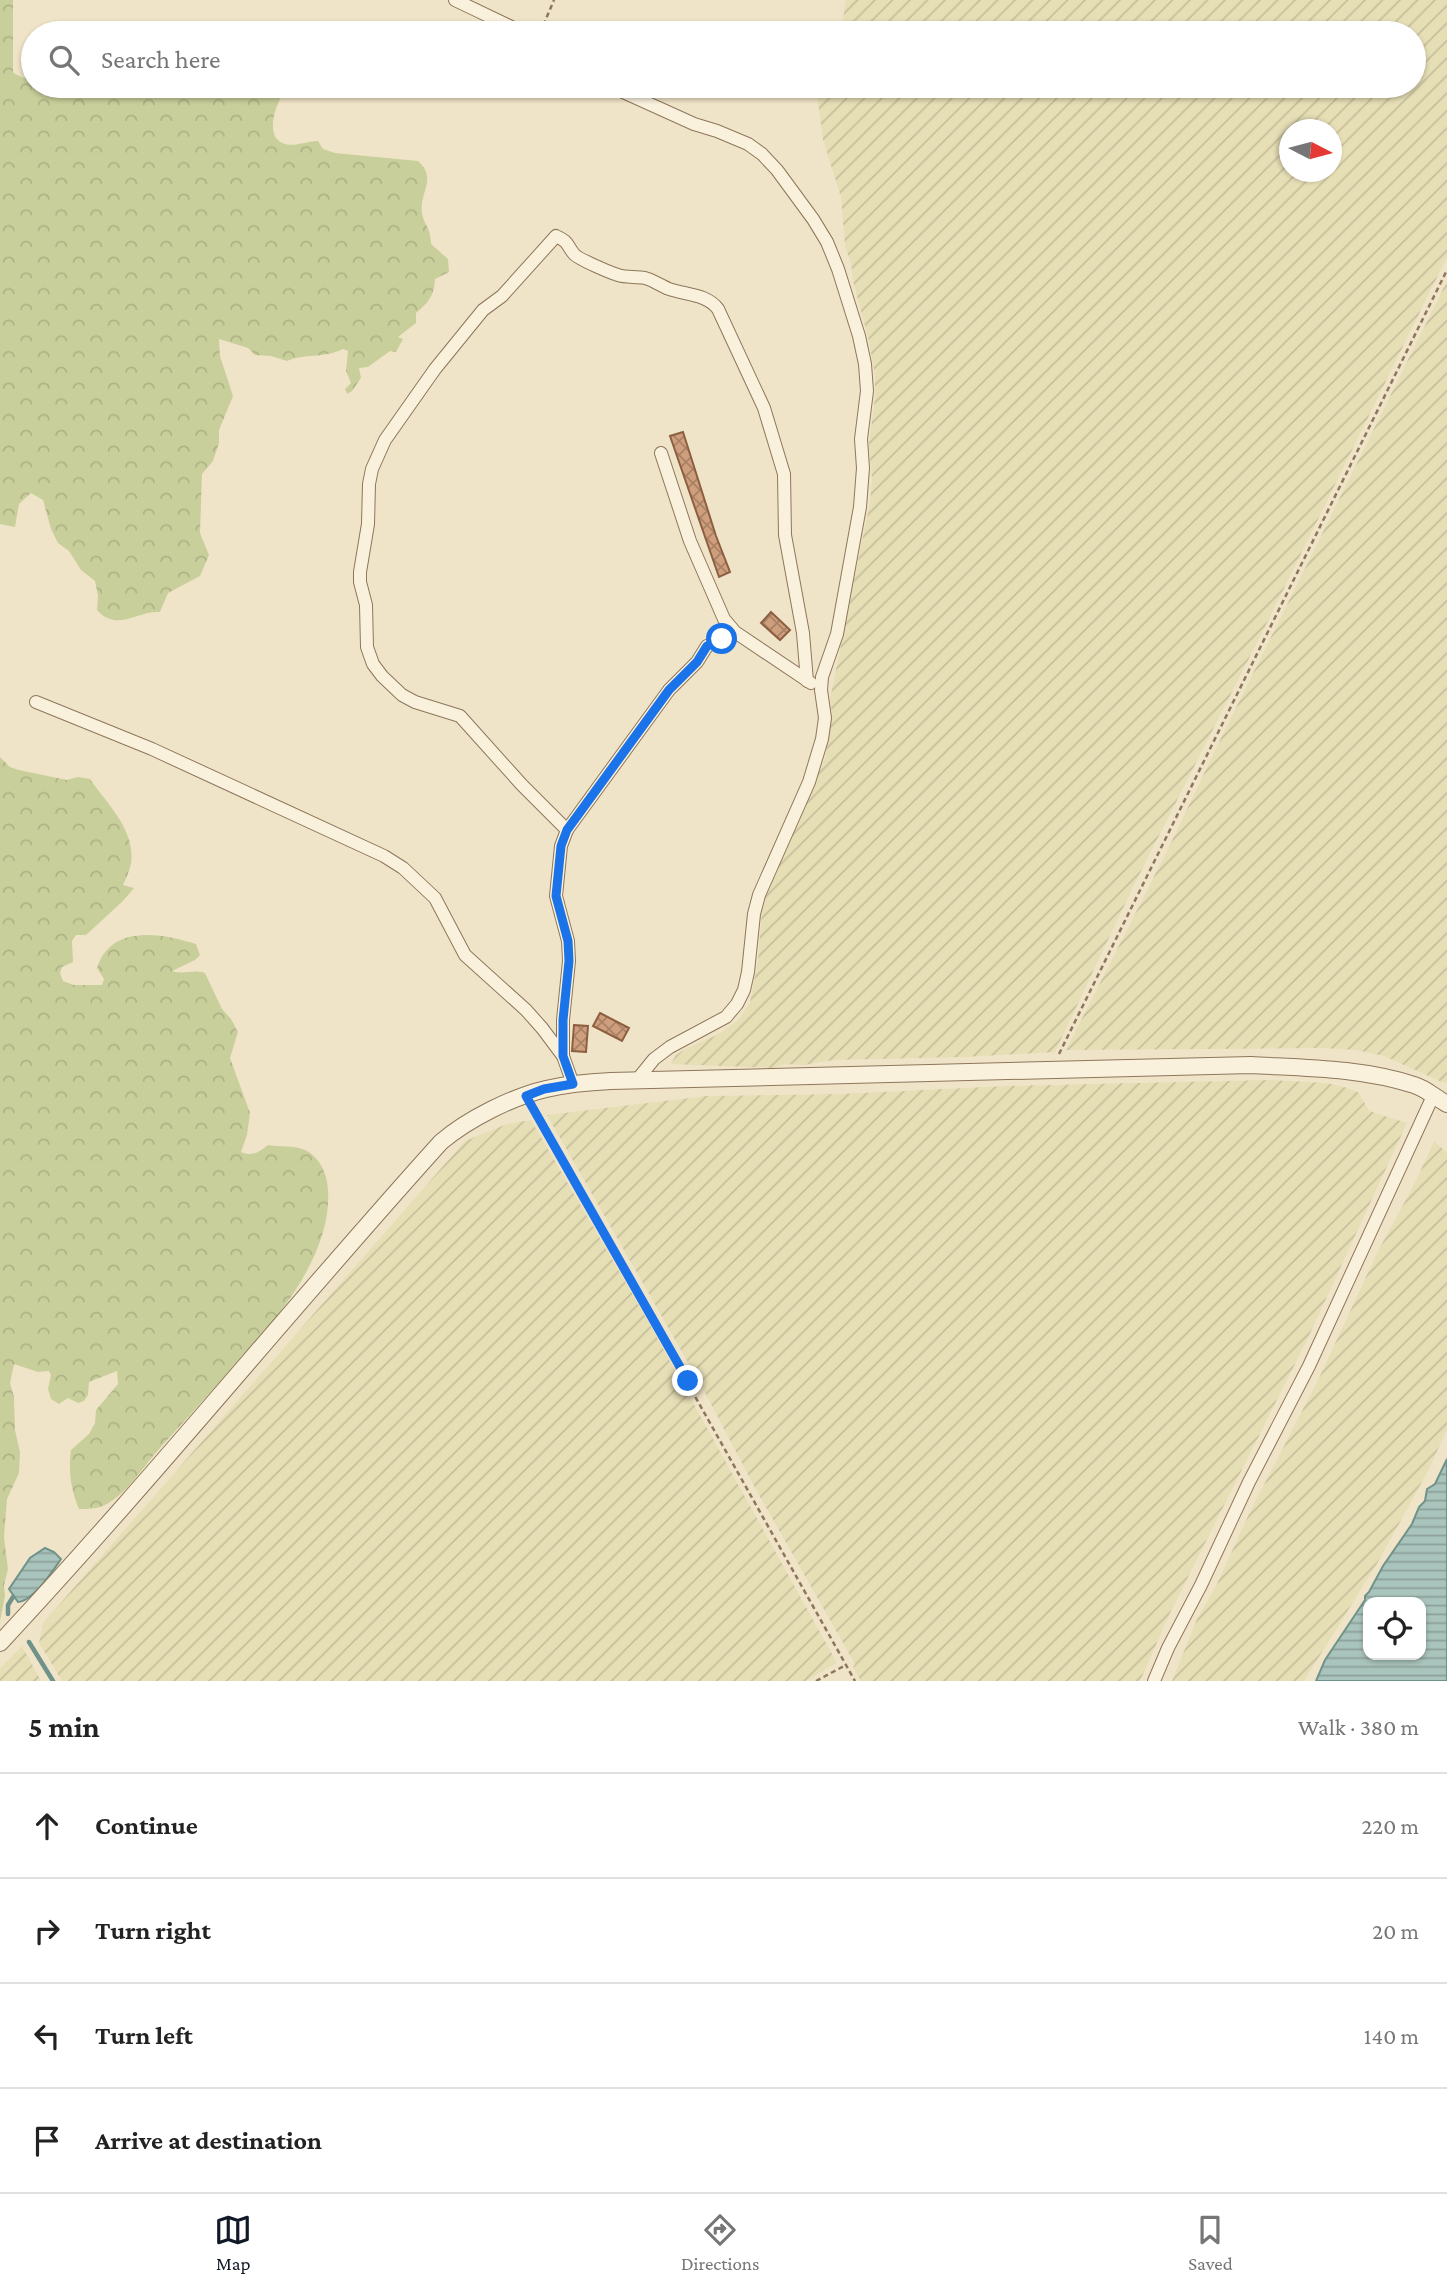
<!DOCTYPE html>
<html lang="en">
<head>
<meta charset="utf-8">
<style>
  :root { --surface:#fff; --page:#f6f6f6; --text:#222; --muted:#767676; --line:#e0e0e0; --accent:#111827 }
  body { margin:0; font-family:"Crimson Pro",serif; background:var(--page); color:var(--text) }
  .controls { position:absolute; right:21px; bottom:21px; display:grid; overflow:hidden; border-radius:14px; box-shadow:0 2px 5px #0004 }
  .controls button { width:63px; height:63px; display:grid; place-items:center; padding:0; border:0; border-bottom:2px solid var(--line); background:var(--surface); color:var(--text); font:35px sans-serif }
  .compass { position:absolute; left:1279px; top:119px; width:63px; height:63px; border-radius:50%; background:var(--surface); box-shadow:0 2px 5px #0004; rotate:96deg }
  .stop { position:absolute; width:21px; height:21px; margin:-16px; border:5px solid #1a73e8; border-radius:50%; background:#fff }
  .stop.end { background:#1a73e8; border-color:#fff; box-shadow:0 2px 7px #0008 }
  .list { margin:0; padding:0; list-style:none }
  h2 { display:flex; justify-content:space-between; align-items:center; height:91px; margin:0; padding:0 28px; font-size:30px }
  h2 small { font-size:23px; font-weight:400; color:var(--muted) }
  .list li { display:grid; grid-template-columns:46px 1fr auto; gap:21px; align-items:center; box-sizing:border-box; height:105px; padding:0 28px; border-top:2px solid var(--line) }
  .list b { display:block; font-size:26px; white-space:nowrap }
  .list em { font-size:23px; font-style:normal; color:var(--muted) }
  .icon { flex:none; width:38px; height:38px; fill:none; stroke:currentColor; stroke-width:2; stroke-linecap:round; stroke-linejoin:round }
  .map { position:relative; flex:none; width:1447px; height:1681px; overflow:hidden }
  .search { position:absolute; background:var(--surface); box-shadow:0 2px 5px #0004; left:21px; right:21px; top:21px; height:77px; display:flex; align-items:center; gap:18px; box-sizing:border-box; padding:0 24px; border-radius:38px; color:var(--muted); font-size:26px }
  .sheet { height:511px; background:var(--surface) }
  nav { display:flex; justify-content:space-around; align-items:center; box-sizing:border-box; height:98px; border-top:2px solid var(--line); background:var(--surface); font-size:19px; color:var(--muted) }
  nav a { display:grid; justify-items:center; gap:4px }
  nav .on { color:var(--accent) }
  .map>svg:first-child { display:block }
  .farmland { fill:url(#farmland-furrows); fill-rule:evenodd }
  .forest { fill:url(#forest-crowns) }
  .water { fill:url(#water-rules); stroke:#6f938a; stroke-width:2; fill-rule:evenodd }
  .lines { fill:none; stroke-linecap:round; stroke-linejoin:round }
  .stream { stroke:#6f938a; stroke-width:4.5 }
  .building { fill:url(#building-cross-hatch); stroke:#8d5f41; stroke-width:2 }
  .minor-casing { stroke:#8d765c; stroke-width:14 }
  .tertiary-casing { stroke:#8d765c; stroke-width:18 }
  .path { stroke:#8d765c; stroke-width:2.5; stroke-dasharray:5 3.5; stroke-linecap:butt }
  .minor { stroke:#faf1dc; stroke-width:12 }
  .tertiary { stroke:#faf1dc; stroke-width:16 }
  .route { stroke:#1a73e8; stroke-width:9 }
</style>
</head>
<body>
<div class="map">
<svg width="1447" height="1681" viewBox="0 0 1447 1681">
  <defs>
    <pattern id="farmland-furrows" width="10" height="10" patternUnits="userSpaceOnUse" patternTransform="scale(1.75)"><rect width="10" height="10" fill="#e6deb5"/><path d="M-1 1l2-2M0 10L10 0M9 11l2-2" fill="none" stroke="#c6bf9b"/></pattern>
    <pattern id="forest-crowns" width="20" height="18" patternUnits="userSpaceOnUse" patternTransform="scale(1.75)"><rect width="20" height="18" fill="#c9cf9b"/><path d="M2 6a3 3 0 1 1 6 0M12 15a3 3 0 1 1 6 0" fill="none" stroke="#aeb285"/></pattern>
    <pattern id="water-rules" width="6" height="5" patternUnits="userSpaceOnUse" patternTransform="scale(1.75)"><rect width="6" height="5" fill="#a9c4bc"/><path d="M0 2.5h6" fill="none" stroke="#8ba098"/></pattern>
    <pattern id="building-cross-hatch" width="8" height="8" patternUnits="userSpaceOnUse" patternTransform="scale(1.75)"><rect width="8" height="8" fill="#cf9f7d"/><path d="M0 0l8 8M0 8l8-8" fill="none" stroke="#a98266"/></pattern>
  </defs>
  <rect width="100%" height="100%" fill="#f0e4c8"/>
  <g class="farmland">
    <path d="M846,0H1447V257L1268,621L1134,885L1055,1052L964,1057L833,1060L803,1065L785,1064L774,1068L671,1064L676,1055L687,1048L717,1035L738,1020L750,1003L758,960L762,910L768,889L825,759L832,713L830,699L870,502L872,479L869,444L875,397V375L869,341L853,281L851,263L845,246L841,197L823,140L816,86H1414V33H841ZM1290,130H1332V172H1290Z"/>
    <path d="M1447,281V1082H1442L1384,1056L1356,1050L1324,1048L1066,1050L1167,851L1222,736Z"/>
    <path d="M1270,1080L1326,1083L1344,1087L1358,1092L1369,1111L1407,1123L1307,1340L1170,1613L1140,1681H861L853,1667L855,1664L755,1488L702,1387L547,1115L706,1096L840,1094L1007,1086Z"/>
    <path d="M531,1120L645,1316L837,1663L806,1681H62L39,1643L43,1623L465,1141L507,1124Z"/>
    <path d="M1434,1141L1447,1153V1429L1428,1471L1378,1562L1304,1681H1172L1197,1619L1217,1584L1248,1516L1320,1376L1378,1251L1415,1183Z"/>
    <path d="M22,1646L41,1681H0V1668Z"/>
  </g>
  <g class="forest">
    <path d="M0,0H13V73L24,78H33V86H228C250,97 254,100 278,90L283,94C275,106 264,138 285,144C295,147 307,141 318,141L323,149L335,153L418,161C438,179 419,192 422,212C423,224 431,227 431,244L448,259L449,272L435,279C434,296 429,302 416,313V323L398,337L403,339L396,352L390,351L368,367L359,368L361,378L352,391L347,394L345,389L351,383L346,371L348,351L343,349C322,359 305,353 287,361L271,356L255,355L248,348L219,339L220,356L233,396L219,430V443L213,461L202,474L200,533L209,555L200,576L168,593L160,612C137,610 118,633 97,610L98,596L95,581L81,570L69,551L58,543L51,529L43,500L31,493L19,504L15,527L0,524Z"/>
    <path d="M0,757L10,767L19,770L67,780L78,777L90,779C107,804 136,830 131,864C129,871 126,879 123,885L134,888L123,901L86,935H76L72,941L73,962L62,967L60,973L63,981L74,985H102L104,979L97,968C111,924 161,933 196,944L200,955L195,960L172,971C184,975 194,969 205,973L222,1009L231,1019L238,1032L230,1058L250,1113L247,1135L241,1152C253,1157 259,1152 268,1145C278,1147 295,1145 305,1150C320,1157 327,1174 328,1189C334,1273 241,1357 189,1416C177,1429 165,1442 153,1456C139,1473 126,1494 105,1505C98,1509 87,1509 79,1509C71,1490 68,1471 71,1450L89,1434L95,1423L96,1410L118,1384L117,1371L89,1382L88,1395L84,1401L78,1403L68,1398L59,1404L51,1399L48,1389L51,1375L49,1371L38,1372L14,1364L10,1383L14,1397L15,1430L20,1452L19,1473L7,1499L4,1537L8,1569L4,1585L5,1596L0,1621Z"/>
  </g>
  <g class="water">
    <path d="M1447,1459V1681H1316L1325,1660L1365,1600V1596L1369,1592L1383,1566L1412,1524L1419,1507L1425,1501L1427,1489L1435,1484ZM1421,1602V1655H1368V1602Z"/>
    <path d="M45,1548L54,1552L61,1559C52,1572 33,1601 18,1602L9,1589L30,1558Z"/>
  </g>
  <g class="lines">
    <g class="stream">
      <path d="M8,1614V1605L13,1597"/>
      <path d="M29,1642L53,1681"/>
    </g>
  </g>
  <g class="building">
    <path d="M683,432L716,536L730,572L719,577L670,436Z"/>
    <path d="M771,612L790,630L780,640L761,623Z"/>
    <path d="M600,1013L629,1028L622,1041L593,1026Z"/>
    <path d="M574,1025L588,1026L586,1052L572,1051Z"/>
  </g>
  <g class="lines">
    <defs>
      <g id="minor">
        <path d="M455,0L524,33"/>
        <path d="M610,86L694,124L717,131L748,144L762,154L777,170L813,219L827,242L838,269L859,336L865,364L867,391L861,439L863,468L860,507L837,634L822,677L821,690L825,718L822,739L809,782L759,895L754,914L748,972L744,990L737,1004L726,1017L670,1047L654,1059L637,1080"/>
        <path d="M661,453L690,541L724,619L735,632L811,683"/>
        <path d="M36,702L152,749L384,856L403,868L435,898L465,955L526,1010L542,1028L563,1056L573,1084"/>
        <path d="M567,830L669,690L697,662L707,646L722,639L731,628"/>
        <path d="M563,1056V1020L569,961L568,941L556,896L561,846L567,830L522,785L460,716L415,702L402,695L382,676L373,664L367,647L366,605L360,582V572L368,524L369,484L372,469L385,440L435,369L483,310L502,296L556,236C569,242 566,244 574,254C578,259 611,273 618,275C626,278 636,276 645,278C653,280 661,286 669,289C686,295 707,294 718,309L764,408L784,474L785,535L803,633L807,681"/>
        <path d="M1154,1681L1168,1648L1201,1585L1249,1482L1309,1366L1433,1096"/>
      </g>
      <path id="tertiary" d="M0,1643C152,1480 292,1307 441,1142C468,1119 512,1097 546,1089C567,1084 589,1082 611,1081L1251,1065C1305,1068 1362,1068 1414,1085C1425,1088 1436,1098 1447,1104"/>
    </defs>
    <use href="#minor" class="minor-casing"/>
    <use href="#tertiary" class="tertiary-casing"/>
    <g class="path">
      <path d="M540,33L554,0"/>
      <path d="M1059,1054L1447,270"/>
      <path d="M533,1108L855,1681"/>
      <path d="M816,1681L846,1665"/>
    </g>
    <use href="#minor" class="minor"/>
    <use href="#tertiary" class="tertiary"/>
  </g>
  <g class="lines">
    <path class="route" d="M688,1381L526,1096L544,1089L573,1084L563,1056V1020L569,961L568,941L556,896L561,846L567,830L669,690L697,662L707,646L722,639"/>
  </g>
</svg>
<div class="controls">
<button><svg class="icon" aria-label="locate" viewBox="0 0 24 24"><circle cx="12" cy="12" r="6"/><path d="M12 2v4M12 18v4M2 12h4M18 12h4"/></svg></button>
</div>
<svg class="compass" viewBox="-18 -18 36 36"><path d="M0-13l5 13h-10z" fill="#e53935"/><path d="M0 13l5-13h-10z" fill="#767676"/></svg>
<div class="stop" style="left:722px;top:639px"></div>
<div class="stop end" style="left:688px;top:1381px"></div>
<div class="search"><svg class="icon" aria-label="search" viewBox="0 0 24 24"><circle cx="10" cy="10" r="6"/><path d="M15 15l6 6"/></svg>Search here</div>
</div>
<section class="sheet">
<h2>5 min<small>Walk · 380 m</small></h2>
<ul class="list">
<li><svg class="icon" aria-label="ahead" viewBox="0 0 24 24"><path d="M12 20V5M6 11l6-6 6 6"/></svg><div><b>Continue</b></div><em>220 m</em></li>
<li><svg class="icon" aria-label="right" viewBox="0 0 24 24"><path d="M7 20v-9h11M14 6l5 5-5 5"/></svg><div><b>Turn right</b></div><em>20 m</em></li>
<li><svg class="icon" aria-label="left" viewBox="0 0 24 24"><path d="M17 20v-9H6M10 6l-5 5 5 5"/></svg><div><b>Turn left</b></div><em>140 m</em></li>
<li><svg class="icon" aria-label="arrive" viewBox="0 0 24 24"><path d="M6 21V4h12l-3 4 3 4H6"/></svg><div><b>Arrive at destination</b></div></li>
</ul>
</section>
<nav>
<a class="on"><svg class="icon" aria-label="map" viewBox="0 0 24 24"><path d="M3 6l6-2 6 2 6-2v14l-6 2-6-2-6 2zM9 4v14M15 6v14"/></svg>Map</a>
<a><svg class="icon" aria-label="directions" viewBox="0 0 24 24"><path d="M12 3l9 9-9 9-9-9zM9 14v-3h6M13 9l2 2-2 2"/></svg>Directions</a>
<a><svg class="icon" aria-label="saved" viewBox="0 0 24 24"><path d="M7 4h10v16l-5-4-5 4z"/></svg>Saved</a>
</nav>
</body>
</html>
